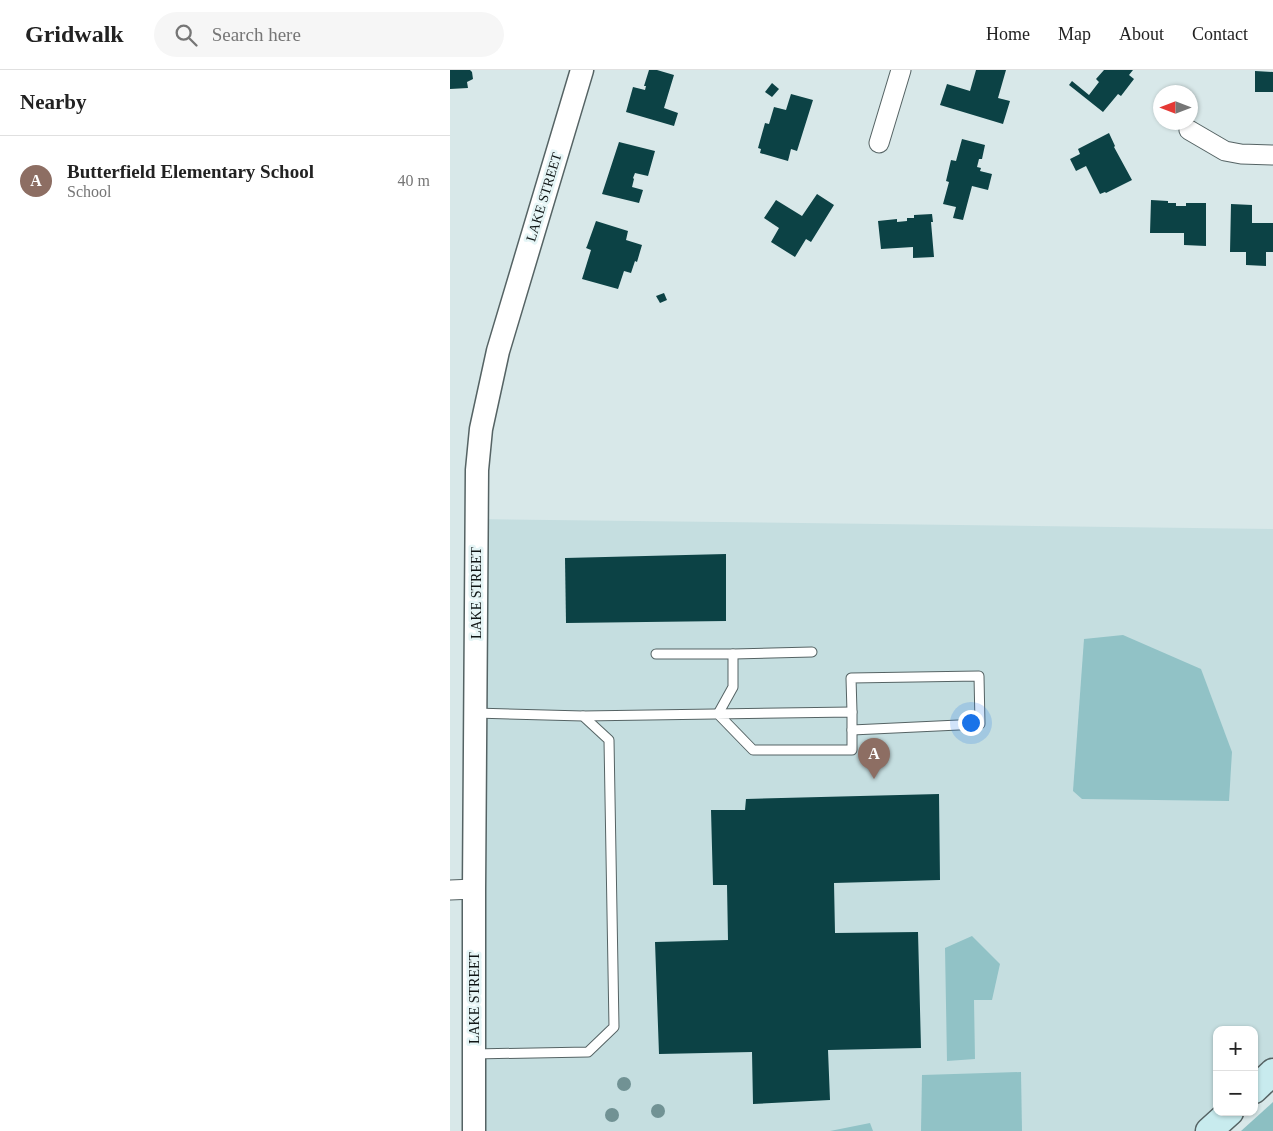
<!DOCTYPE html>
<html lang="en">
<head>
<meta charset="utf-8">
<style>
  :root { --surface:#fff; --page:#f6f6f6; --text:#222; --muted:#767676; --line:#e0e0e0; --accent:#2563eb }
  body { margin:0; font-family:Georgia,serif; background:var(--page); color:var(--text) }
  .controls { position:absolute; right:15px; bottom:15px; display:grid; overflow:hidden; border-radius:10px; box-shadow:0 1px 4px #0004 }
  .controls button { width:45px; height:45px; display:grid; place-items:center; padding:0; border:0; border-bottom:1px solid var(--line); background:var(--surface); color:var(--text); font:25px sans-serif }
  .compass { position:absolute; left:703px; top:15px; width:45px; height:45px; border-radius:50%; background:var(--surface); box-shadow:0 1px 4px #0004; rotate:270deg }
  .you { position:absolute; left:520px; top:652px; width:18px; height:18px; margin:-12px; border:4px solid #fff; border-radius:50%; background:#1a73e8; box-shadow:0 0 0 8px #1a73e833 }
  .badge { display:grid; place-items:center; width:32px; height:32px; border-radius:50%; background:var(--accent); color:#fff; font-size:16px; font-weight:700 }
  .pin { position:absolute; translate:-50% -41px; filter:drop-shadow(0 1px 2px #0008) }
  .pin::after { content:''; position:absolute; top:26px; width:18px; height:15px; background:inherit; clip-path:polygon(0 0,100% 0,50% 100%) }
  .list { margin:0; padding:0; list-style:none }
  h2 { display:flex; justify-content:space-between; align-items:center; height:65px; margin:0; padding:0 20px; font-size:21px }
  h2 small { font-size:16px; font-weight:400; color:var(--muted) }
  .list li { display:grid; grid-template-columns:32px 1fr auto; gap:15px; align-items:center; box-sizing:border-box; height:90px; padding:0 20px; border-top:1px solid var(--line) }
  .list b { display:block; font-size:19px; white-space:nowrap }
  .list p { margin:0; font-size:16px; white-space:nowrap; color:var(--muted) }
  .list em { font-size:16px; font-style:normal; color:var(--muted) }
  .icon { flex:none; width:28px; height:28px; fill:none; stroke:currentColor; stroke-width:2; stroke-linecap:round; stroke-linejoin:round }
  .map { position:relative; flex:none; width:823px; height:1061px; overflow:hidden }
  header { display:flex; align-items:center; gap:30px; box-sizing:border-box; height:70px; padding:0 25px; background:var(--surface); border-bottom:1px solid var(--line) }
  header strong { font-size:24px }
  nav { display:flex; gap:28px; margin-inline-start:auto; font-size:18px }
  .search { width:350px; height:45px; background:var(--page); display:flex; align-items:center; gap:12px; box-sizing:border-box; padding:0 18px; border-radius:28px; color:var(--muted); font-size:19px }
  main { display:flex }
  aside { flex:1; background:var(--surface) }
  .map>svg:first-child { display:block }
  .built { fill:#c5dee0 }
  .green { fill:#91c2c6 }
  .forest { fill:#8cbfc2 }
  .building { fill:#0c4245 }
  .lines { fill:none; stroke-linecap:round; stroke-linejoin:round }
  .service-casing { stroke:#556364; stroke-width:11 }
  .minor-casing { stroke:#556364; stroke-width:21 }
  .tertiary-casing { stroke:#556364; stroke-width:25 }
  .secondary-casing { stroke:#556364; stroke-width:29 }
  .service { stroke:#fff; stroke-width:9 }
  .minor { stroke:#fff; stroke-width:19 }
  .tertiary { stroke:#fff; stroke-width:22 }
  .secondary { stroke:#c8ebee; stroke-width:26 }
  .tree { fill:#719294 }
  .labels { text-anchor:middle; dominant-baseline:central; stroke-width:5; stroke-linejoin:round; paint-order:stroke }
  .street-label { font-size:14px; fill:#0f1515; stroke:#e5f5f6 }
</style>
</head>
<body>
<header>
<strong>Gridwalk</strong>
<div class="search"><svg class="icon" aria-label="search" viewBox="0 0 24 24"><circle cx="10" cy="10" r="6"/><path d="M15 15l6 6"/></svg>Search here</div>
<nav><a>Home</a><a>Map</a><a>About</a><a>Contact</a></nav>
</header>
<main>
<aside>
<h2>Nearby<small></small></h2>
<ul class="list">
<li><span class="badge" style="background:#8d6e63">A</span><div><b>Butterfield Elementary School</b><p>School</p></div><em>40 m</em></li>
</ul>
</aside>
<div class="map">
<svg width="823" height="1061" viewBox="0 0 823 1061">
  <rect width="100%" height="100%" fill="#d8e8e9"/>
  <path class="built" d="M26,449L823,459V1002L804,1019V960H767V1042L749,1061H25Z"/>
  <g class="green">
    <path d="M673,565L751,599L782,682L779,731L632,729L623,721L634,569Z"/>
    <path d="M522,866L550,894L542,930H524L525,989L497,991L495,878Z"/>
    <path d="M571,1002L572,1061H471L472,1005Z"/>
    <path d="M420,1053L423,1061H380Z"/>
  </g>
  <path class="forest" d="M823,1032V1061H791Z"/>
  <g class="building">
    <path d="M0,0H20L22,2L23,9L17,12L18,18L0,19Z"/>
    <path d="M199,0H207L224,5L214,38L228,43L224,56L176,42L183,17L195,20L196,16H194Z"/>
    <path d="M526,0H556L548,28L560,31L553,54L490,35L497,14L520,21Z"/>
    <path d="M654,0H683L679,5L684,9L671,26L668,24L653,42L619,15L622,11L639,25L649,12L646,9Z"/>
    <path d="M805,1L823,2V22H805Z"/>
    <path d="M322,13L329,19L322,27L315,22Z"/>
    <path d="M341,24L363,30L347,81L341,79L338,91L310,83L311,79L308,78L315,53L319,54L324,37L336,40Z"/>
    <path d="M659,63L665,76L664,77L682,110L656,123L655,122L650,124L636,96L626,101L620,89L630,84L628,79Z"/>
    <path d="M512,69L535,75L532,89H529L527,97L531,98L530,101L542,104L538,120L522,116L513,150L503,148L506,137L493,134L499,112L496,111L501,90L506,91Z"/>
    <path d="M169,72L205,81L198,106L185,103L183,108L184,109L182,117L193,120L189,133L152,124Z"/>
    <path d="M367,124L384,135L361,172L356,169L345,187L321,172L329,158L314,148L326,130L352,146Z"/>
    <path d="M701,130L718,131V133H726V136H736V133H756V176L734,175V163H700Z"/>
    <path d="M781,134L802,135V153H823V182H816V196L796,195V182H780Z"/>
    <path d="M482,144L483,152H481L484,187L463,188V177L431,179L428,151L447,149V152L457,151V148H464V145Z"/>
    <path d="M146,151L178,161L176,170L192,175L187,192L185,191L181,203L174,201L168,219L132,209L141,180L136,178L137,176Z"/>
    <path d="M214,223L217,230L210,233L206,226Z"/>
    <path d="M276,484V551L116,553L115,488Z"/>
    <path d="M489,724L490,810L384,813L385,863L468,862L471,978L378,980L380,1030L303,1034L302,982L209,984L205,872L278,870L277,815H263L261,740H295L296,729Z"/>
  </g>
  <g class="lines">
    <defs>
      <g id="service">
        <path d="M206,584H283V617L268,644"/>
        <path d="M283,584L362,582"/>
        <path d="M402,642L401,608L529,606L530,654L402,660"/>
        <path d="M133,646L402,642V680H303L268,644"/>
        <path d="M24,984L138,982L164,957L159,670L133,646L25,643"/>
      </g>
      <g id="minor">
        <path d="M739,60L775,81L791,84L823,85"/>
        <path d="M429,73L451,0"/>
        <path d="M0,820L24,819"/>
      </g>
      <path id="tertiary" d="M24,1061V819L27,400L31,359L48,281L132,0"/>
      <g id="secondary">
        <path d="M804,1020L823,1002"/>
        <path d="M759,1061L780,1042"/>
      </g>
    </defs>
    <use href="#service" class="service-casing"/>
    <use href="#minor" class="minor-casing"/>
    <use href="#tertiary" class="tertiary-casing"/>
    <use href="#secondary" class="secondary-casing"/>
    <use href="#service" class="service"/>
    <use href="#minor" class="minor"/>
    <use href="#tertiary" class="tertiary"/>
    <use href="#secondary" class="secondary"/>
  </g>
  <g class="tree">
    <circle cx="174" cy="1014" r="7"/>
    <circle cx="208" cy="1041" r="7"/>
    <circle cx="162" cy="1045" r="7"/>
  </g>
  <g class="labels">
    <g class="street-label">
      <text transform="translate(94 127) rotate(-73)">LAKE STREET</text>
      <text transform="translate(26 523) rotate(-90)">LAKE STREET</text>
      <text transform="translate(24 928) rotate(-90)">LAKE STREET</text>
    </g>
  </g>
</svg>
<div class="controls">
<button>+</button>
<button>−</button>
</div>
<svg class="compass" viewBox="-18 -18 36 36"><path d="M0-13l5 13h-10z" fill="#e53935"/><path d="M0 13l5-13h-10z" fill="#767676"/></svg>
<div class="you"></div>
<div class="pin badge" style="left:424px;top:709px;background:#8d6e63">A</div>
</div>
</main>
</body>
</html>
